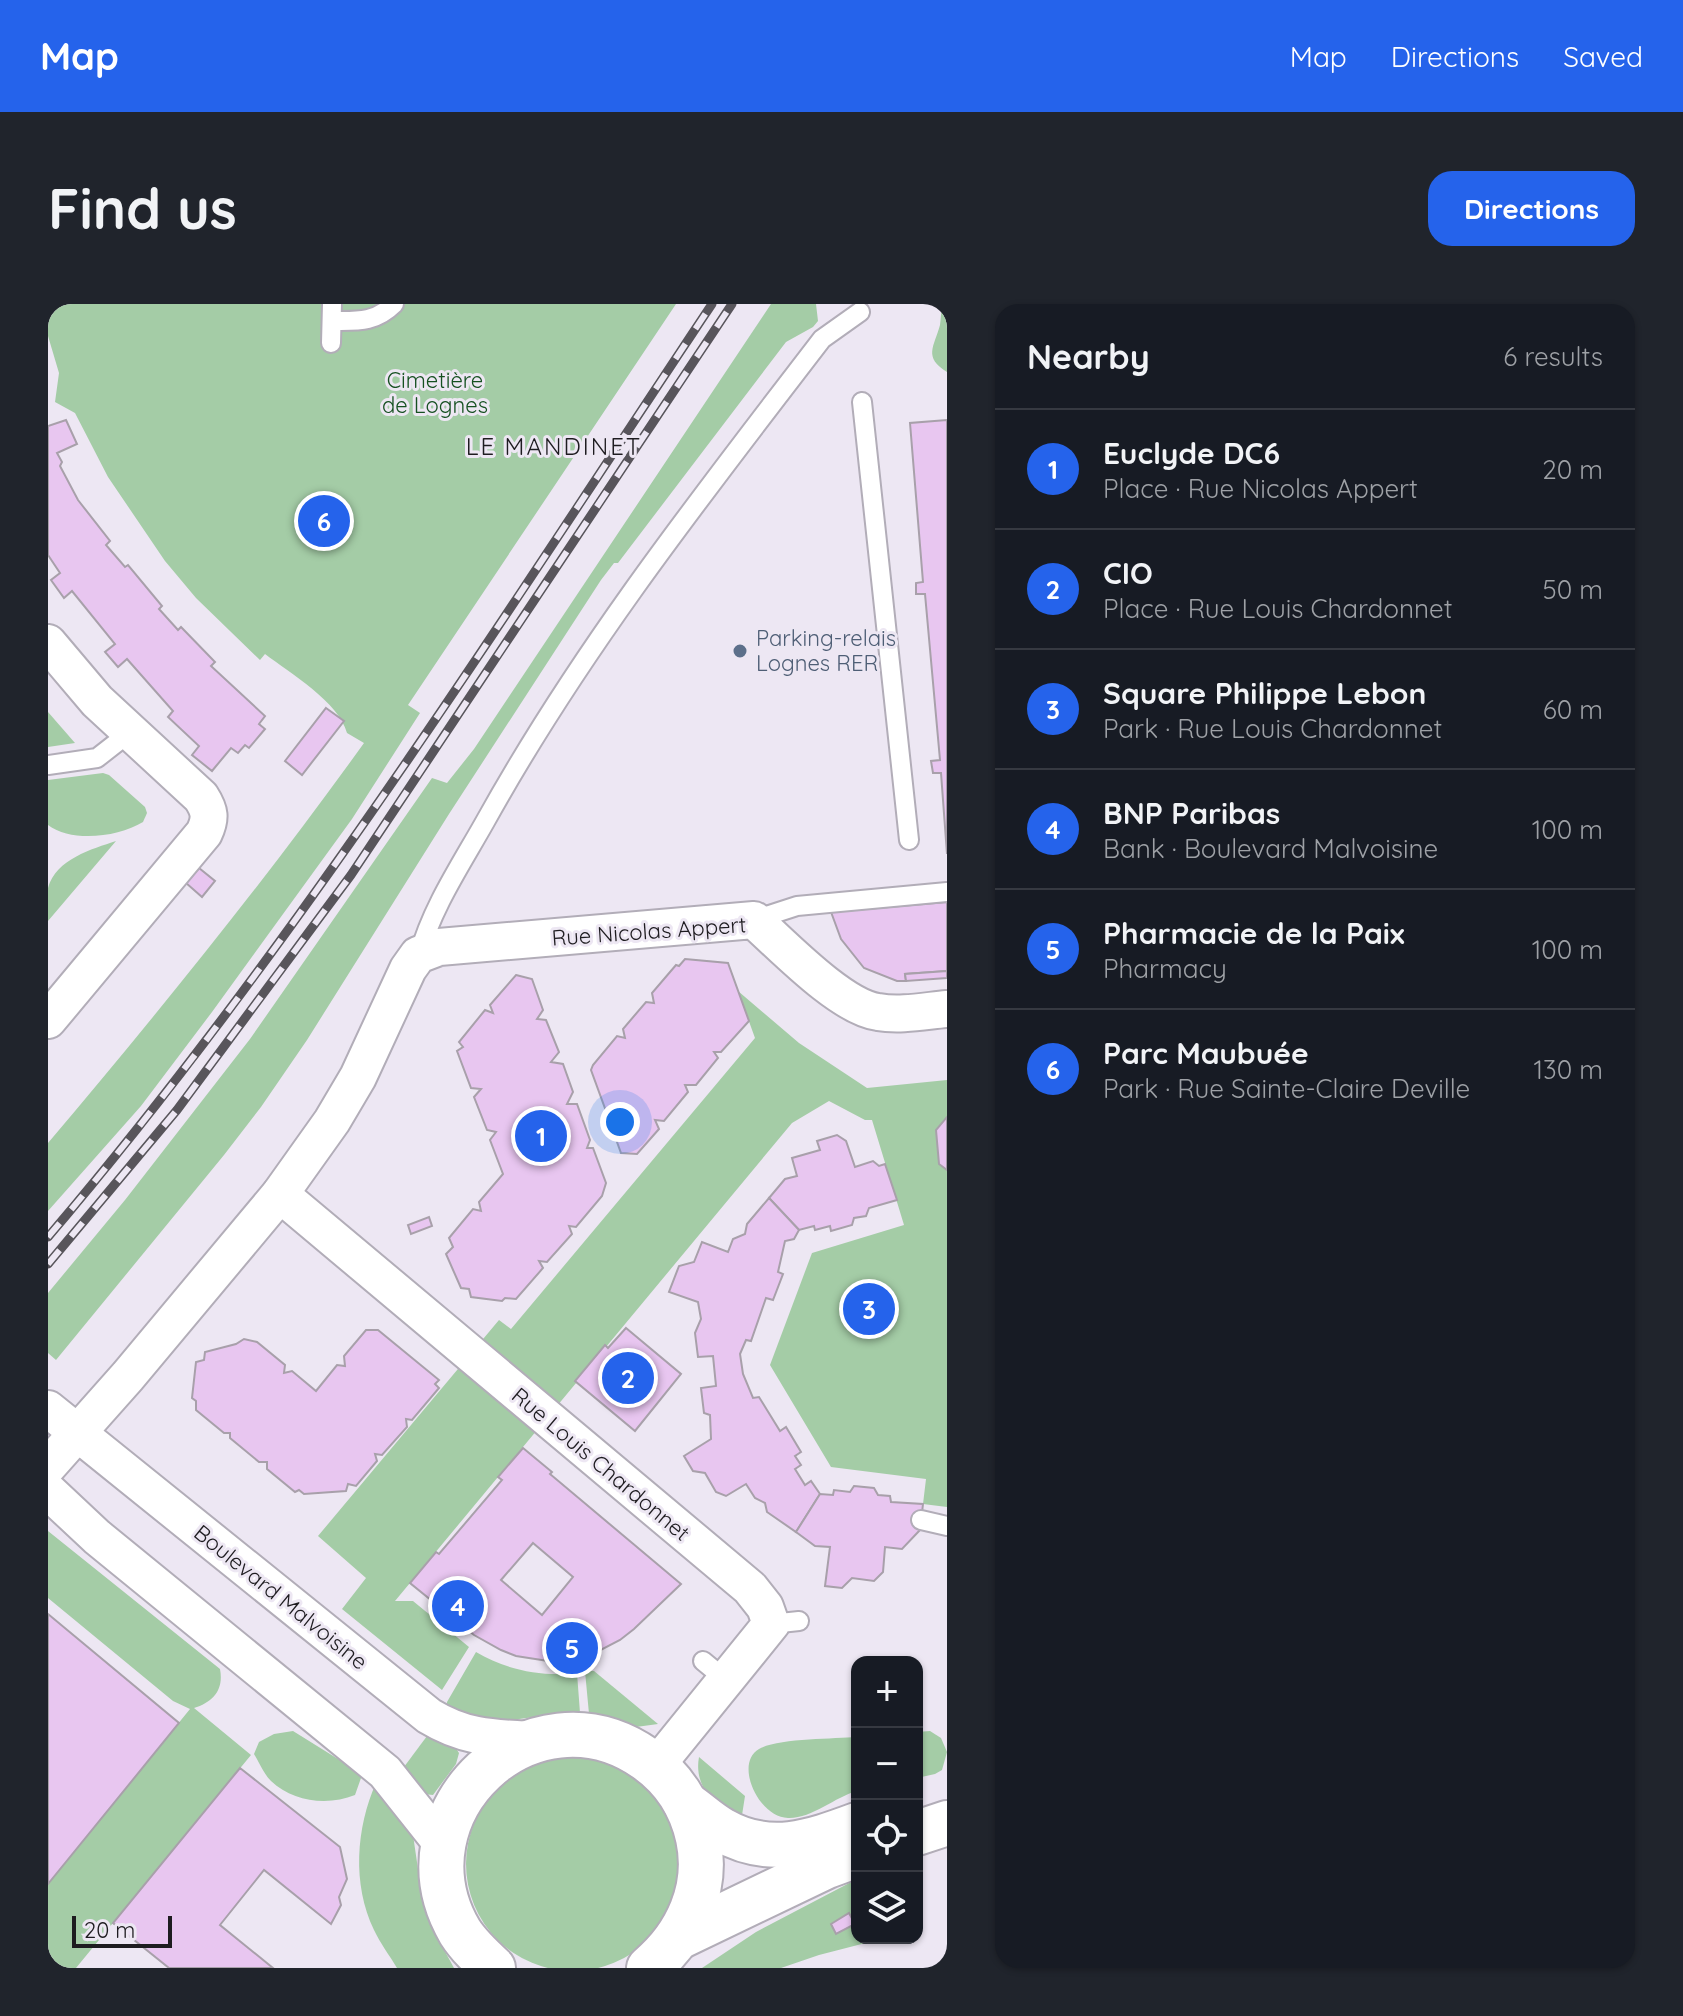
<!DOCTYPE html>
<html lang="en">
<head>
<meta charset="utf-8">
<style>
  :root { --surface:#171b24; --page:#20242c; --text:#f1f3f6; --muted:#9ea1a6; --line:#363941; --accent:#2563eb }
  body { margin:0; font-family:Quicksand,sans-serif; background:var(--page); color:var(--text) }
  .controls { position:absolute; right:24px; bottom:24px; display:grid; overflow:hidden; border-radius:16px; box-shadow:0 2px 6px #0004 }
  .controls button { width:72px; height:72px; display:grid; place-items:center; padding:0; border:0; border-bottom:2px solid var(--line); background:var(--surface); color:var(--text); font:40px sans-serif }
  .scale { position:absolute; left:24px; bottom:20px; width:100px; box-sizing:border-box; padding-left:8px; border:4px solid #1e1c20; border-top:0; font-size:22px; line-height:28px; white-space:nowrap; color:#1e1c20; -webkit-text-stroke:6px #ede7f3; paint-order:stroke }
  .you { position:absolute; left:572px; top:818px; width:28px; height:28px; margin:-20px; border:6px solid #fff; border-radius:50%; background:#1a73e8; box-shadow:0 0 0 12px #1a73e833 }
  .badge { display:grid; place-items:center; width:52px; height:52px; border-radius:50%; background:var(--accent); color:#fff; font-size:26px; font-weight:700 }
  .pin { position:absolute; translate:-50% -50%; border:4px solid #fff; box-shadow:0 2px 8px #0006 }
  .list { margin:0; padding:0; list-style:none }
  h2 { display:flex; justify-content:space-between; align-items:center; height:104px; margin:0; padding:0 32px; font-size:34px }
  h2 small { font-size:26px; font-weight:400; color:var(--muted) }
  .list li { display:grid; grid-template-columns:52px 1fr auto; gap:24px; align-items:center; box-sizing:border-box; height:120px; padding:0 32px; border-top:2px solid var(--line) }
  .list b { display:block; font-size:30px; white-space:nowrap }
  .list p { margin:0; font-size:26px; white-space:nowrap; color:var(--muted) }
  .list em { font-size:26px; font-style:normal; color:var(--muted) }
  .icon { flex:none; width:44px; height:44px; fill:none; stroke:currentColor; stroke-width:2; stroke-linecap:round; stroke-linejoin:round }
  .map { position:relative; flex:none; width:899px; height:1664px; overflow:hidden; border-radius:24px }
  header { display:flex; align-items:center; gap:48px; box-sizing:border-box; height:112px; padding:0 40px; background:var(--accent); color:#fff }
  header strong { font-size:38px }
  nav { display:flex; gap:44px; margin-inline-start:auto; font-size:28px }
  .intro { display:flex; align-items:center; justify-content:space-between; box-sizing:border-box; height:192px; padding:0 48px }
  h1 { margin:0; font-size:56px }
  .button { padding:20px 36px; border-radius:24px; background:var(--accent); color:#fff; font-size:28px; font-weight:700 }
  main { display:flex; gap:48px; padding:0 48px }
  aside { flex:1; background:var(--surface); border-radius:24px; box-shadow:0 2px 6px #0004 }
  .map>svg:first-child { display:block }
  .green { fill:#a4cca6 }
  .building { fill:#e8c6f0; stroke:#a8a0aa; stroke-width:2; fill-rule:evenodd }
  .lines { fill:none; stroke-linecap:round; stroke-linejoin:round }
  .service-casing { stroke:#b2adb8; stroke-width:22 }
  .minor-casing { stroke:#b2adb8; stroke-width:40 }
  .tertiary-casing { stroke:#b2adb8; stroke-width:48 }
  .service { stroke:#fff; stroke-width:18 }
  .minor { stroke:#fff; stroke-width:36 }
  .tertiary { stroke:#fff; stroke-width:44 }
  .rail-casing { stroke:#58555b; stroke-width:9 }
  .rail { stroke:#ede7f3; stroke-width:6; stroke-dasharray:18; stroke-linecap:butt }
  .service-dot { fill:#5c6f8a; stroke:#ede7f3; stroke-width:3 }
  .labels { text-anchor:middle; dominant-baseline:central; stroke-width:6; stroke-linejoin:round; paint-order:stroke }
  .park-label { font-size:22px; fill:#165121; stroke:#ede7f3 }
  .service-label { font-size:22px; fill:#4e5e75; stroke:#ede7f3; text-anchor:start }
  .street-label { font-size:22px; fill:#1e1c20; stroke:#ede7f3 }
  .neighbourhood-label { font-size:24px; letter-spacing:2px; fill:#1e1c20; stroke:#ede7f3 }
</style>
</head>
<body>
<header>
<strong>Map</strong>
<nav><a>Map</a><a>Directions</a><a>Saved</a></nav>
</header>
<div class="intro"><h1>Find us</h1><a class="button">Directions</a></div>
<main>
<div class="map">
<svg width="899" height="1664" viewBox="0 0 899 1664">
  <rect width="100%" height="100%" fill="#ede7f3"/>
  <g class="green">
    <path d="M0,0H628L360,401L372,409L304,515L164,708L93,802L0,907V839C110,709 217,577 316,439L299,429C291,398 242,369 217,350L212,356L148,294L117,257L60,173L27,109L7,98L11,69L0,32Z"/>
    <path d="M723,0H768L770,17L765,23L738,38L570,259H566L553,276L401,510L259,736L213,803L176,851L8,1056L0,1049V989L77,896L202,735L384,474L399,479L426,445Z"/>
    <path d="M894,0H899V68C875,53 886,43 892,21C893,14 893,7 894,0Z"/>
    <path d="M0,408L27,439L0,443Z"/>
    <path d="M55,469L61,471L97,503L99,509L95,518C70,533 24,539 0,521V476Z"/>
    <path d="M68,537L0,617C0,607 0,593 0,584C8,555 44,545 68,537Z"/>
    <path d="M690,687L751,739L819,784L899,776V813L888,826L891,859L899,866V1203L875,1200L878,1175L783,1163L722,1061L764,949L856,921L824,816H817L781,797L744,819L347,1297H365L421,1343L394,1386L294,1305L318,1274L270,1232L451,1016L463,1025L707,734Z"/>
    <path d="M0,1227L172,1365C176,1386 165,1398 146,1404L203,1451L28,1664H0V1580L142,1405L125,1397L0,1294Z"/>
    <path d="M428,1348C458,1366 494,1373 529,1369L532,1409H516L441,1419L398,1408L399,1398Z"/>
    <path d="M537,1367H546L610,1420L588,1423L541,1410Z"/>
    <path d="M245,1427L290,1455L312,1464L313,1474L307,1491C280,1502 245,1498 223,1477C216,1470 211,1458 206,1450L211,1438L226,1430Z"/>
    <path d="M882,1427L893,1434L899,1448L894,1466L887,1470L869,1474V1428Z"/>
    <path d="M382,1428L405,1440L411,1449L408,1460L385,1491L376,1490L353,1467Z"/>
    <path d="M809,1433V1487C787,1493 763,1515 740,1514C710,1513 686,1459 711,1445C730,1434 785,1435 809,1433Z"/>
    <circle cx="525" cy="1560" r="107"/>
    <path d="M651,1453L697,1492L692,1524C671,1504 645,1485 651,1453Z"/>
    <path d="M328,1479L365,1531L375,1599L382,1620L406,1664H349C342,1652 332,1639 326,1626C304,1580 308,1524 328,1479Z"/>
    <path d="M809,1575V1634H837L771,1651L733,1664H654L708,1628Z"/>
  </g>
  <g class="building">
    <path d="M18,116L29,140L9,149L14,158L12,162L30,196L62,237L58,241L77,263L80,261L114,302L111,305L130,326L133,323L167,358L163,362L217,412L211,420L217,425L201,444L197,441L190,449L183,444L164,467L144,451L151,442L120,413L125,407L79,355L70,363L57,348L67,340L24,287L16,294L3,276L12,269L0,251V122Z"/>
    <path d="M899,116V550L893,469H885L883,457L892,456L877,290H868V279L875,278L862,119Z"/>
    <path d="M278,404L296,417L254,471L237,457Z"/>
    <path d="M151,564L167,577L154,593L138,579Z"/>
    <path d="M899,598V667L857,670L858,677H849L816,664L793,635L783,608Z"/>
    <path d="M637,655L680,659L701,717L673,748H666L670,754L648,781H637L640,788L616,817L607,816L611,825L589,850L573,849L561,816L567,808L558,807L543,766L545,761L569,732L577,734L575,725L598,698L606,699L604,689L628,661L631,662Z"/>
    <path d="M899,667V674L858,677L857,670Z"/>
    <path d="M468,671L484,675L495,706L489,715L498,716L511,748L503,758L515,760L525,788L519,800H529L542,836L539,844H545L558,879L554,892L528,923L521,922L524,930L499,958L491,957L495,964L468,995L457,994L454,997L423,993L421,985L413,984L398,950L405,943L401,934L425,905L433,907L431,898L455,870L442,836L448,828L439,826L426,793L433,785L423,784L409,747L415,743L411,738L437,706L445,709L442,701Z"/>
    <path d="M899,813V866L891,860L888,826Z"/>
    <path d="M789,831L798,837L807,863L825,857L831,862L837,860L849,896L821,904L818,912L806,914L804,921L783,927L782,922L767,926L766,922L751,926L721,894L737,875L749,872L744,854L772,846L769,837Z"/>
    <path d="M721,894L751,926L746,935L737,937L730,968L735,970L725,996L718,994L703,1037L698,1036L692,1050L695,1070L705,1094L711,1093L732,1127L738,1123L753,1148L747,1152L753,1161L747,1165L757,1181L763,1177L772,1190L748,1228L719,1208L717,1199L707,1194L698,1180L678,1192L668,1188L657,1169L645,1167L636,1152L663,1135L662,1111L656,1109L653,1084L668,1082L665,1052L650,1053L647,1029L653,1015L650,998L621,988L631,962L646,958L654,938L680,948L685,935L697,930L699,920Z"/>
    <path d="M381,913L384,922L363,930L360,921Z"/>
    <path d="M578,1024L633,1070L587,1127L527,1077L557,1041L560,1044Z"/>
    <path d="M318,1026H330L391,1076L387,1080L391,1084L364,1116L358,1115L359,1123L334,1151L327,1150L329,1157L308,1182L300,1180L298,1187L256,1190L251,1186L247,1188L219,1165V1158H211L182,1134V1129H176L148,1106V1097L144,1094L148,1058L156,1056L157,1048L188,1040L196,1035L209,1038L237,1061L236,1069L244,1067L268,1087L289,1061L297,1062L296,1052Z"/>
    <path d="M475,1144L504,1168L502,1170L633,1280L586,1325L572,1336L545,1350L500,1357L468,1352L453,1346L426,1331L362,1279L388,1248L391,1250L454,1176L450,1173ZM485,1239L525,1273L494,1311L453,1276Z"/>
    <path d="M806,1182L826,1184L830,1191L842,1192L843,1198L875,1200L872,1226L854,1245L837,1243L835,1268L826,1277L804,1274L794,1284L777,1282L782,1243L767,1242L748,1228L772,1190L785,1191L786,1186L802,1188Z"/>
    <path d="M0,1310L131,1419L0,1580Z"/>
    <path d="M192,1464L292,1543L299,1575L291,1593L293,1601L283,1620L216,1566L172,1621L225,1664H121L65,1619Z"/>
    <path d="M801,1609L807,1620L788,1630L783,1620Z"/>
  </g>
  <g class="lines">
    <defs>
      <g id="service">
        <path d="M284,17C309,17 327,19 346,0"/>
        <path d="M283,39L284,0"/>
        <path d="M814,98L861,536"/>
        <path d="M0,461L49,454L81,429"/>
        <path d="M706,616L749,602L899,588"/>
        <path d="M371,651C384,603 414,559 438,516C533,345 655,190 774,35L812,8"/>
        <path d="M873,1216L899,1222"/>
        <path d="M723,1320L751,1317"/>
        <path d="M655,1357L678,1376"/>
      </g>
      <g id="minor">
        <path d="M0,339L49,397L153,493C162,507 163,514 156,529L0,716"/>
        <path d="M232,890L702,1284L717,1303L723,1320L608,1462"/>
        <path d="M0,1105L381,1412C417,1434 445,1434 486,1436"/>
        <path d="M0,1162L80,1072L232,890L284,817L310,773L360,665L370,651L391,643L706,616C735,642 793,703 830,708C852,712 877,707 899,705"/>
        <path d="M0,1187L49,1233L337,1468L395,1541"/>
      </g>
      <g id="tertiary">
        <path d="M638,1500C650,1508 661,1519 674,1526C721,1553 763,1538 809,1521"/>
        <path d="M869,1529L899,1519"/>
        <path d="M631,1633L779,1562L809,1551"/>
        <path d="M445,1664C433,1653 421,1642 412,1628C342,1509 484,1375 598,1455C625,1474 643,1502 650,1534C661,1584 639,1632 601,1664"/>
      </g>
    </defs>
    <use href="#service" class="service-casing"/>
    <use href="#minor" class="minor-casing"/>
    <use href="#tertiary" class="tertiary-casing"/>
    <use href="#service" class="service"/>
    <use href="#minor" class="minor"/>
    <use href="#tertiary" class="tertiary"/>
    <defs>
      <g id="rail">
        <path d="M0,933C248,642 452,318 664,0"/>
        <path d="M0,960L129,806L303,571L684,0"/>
      </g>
    </defs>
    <use href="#rail" class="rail-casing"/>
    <use href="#rail" class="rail"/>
  </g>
  <circle class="service-dot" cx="692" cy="347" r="8"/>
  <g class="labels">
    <g class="park-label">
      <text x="387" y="76">Cimetière<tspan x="387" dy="25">de Lognes</tspan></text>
    </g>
    <g class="service-label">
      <text x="708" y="334">Parking-relais<tspan x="708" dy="25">Lognes RER</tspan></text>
    </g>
    <g class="street-label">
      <text transform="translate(601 627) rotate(-4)">Rue Nicolas Appert</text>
      <text transform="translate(553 1160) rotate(40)">Rue Louis Chardonnet</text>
      <text transform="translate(233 1293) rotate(39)">Boulevard Malvoisine</text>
    </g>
    <g class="neighbourhood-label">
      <text x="506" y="142">LE MANDINET</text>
    </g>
  </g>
</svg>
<div class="controls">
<button>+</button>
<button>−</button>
<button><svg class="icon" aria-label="locate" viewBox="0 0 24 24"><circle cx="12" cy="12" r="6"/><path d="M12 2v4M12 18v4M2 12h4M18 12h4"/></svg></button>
<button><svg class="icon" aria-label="layers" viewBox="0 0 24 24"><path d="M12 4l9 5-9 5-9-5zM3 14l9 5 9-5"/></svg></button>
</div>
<div class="scale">20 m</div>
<div class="you"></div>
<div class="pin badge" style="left:493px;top:832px">1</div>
<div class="pin badge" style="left:580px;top:1074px">2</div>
<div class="pin badge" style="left:821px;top:1005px">3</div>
<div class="pin badge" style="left:410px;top:1302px">4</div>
<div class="pin badge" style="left:524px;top:1344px">5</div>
<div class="pin badge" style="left:276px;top:217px">6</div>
</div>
<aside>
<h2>Nearby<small>6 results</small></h2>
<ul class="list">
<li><span class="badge">1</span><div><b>Euclyde DC6</b><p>Place · Rue Nicolas Appert</p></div><em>20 m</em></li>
<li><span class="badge">2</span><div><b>CIO</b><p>Place · Rue Louis Chardonnet</p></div><em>50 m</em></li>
<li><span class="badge">3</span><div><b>Square Philippe Lebon</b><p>Park · Rue Louis Chardonnet</p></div><em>60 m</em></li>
<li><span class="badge">4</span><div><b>BNP Paribas</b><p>Bank · Boulevard Malvoisine</p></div><em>100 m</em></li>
<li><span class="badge">5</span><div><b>Pharmacie de la Paix</b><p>Pharmacy</p></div><em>100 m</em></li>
<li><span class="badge">6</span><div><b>Parc Maubuée</b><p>Park · Rue Sainte-Claire Deville</p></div><em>130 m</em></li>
</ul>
</aside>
</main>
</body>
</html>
